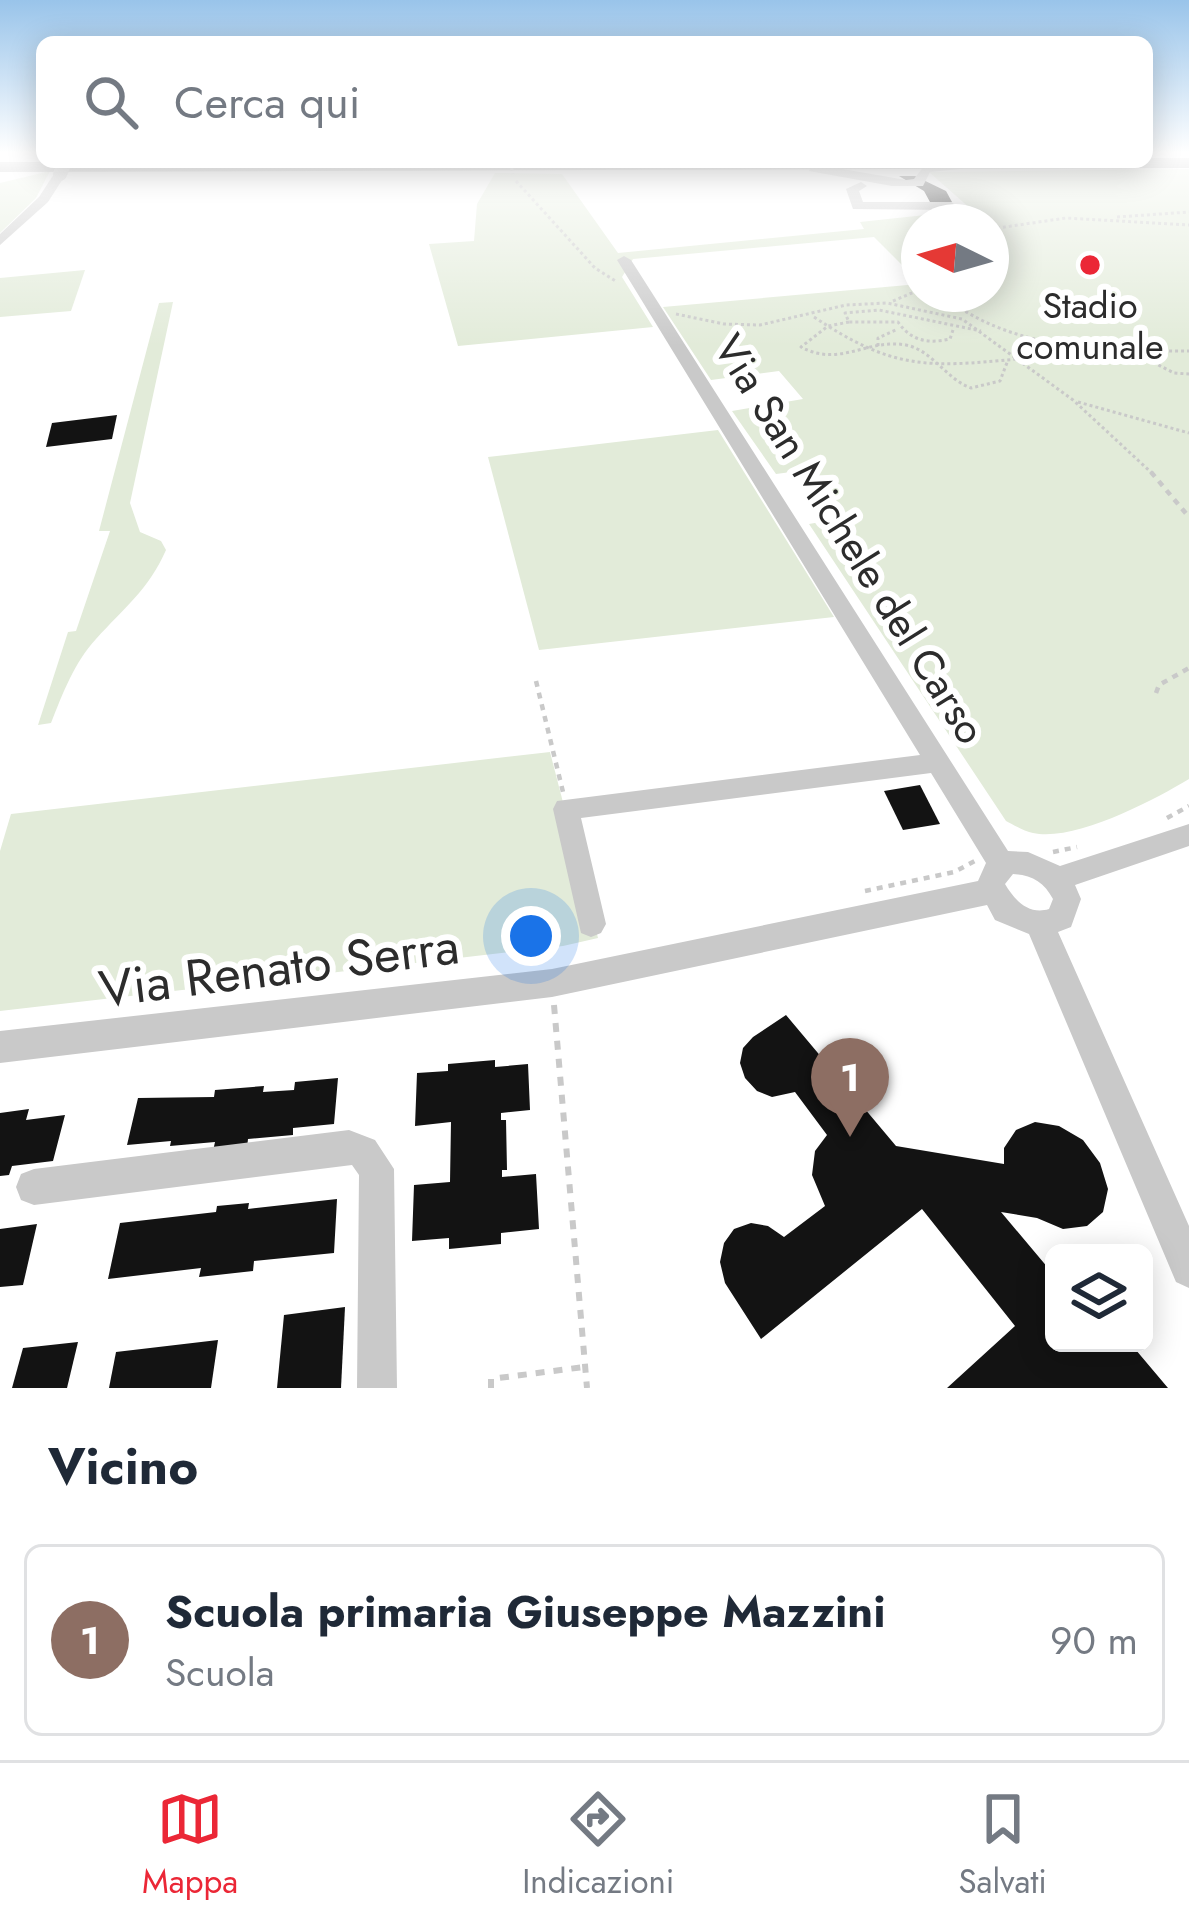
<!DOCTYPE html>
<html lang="it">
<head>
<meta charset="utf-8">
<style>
  :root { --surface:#fff; --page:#f2f2f3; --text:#1f2937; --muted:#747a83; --line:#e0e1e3; --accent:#eb2736 }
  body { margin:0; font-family:Jost,sans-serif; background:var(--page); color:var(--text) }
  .controls { position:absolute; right:36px; bottom:36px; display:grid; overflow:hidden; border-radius:18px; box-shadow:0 6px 30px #0003 }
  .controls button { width:108px; height:108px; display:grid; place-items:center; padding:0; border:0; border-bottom:3px solid var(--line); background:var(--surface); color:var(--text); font:60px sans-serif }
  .compass { position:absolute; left:901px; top:204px; width:108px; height:108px; border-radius:50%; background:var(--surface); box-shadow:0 6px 30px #0003; rotate:275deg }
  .you { position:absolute; left:531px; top:936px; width:42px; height:42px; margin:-30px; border:9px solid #fff; border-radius:50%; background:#1a73e8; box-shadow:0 0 0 18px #1a73e833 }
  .badge { display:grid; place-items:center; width:78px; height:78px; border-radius:50%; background:var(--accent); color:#fff; font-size:39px; font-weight:700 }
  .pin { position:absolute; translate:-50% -99px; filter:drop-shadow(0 3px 6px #0008) }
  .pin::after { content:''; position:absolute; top:63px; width:42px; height:36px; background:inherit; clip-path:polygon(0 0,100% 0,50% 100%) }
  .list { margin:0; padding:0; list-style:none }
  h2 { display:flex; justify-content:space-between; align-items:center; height:156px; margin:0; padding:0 48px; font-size:51px }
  h2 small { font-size:39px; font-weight:400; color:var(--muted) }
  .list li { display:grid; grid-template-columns:78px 1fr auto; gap:36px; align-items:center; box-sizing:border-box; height:192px; margin:0 24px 24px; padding:0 24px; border:3px solid var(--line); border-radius:18px }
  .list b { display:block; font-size:45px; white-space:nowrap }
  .list p { margin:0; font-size:39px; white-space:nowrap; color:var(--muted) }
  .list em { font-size:39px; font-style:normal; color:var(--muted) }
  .icon { flex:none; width:66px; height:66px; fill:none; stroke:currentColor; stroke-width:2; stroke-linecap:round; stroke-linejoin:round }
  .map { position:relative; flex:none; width:1189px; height:1388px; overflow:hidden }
  .search { position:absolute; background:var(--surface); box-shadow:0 6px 30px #0003; left:36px; right:36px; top:36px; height:132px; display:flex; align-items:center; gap:30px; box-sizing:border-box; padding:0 42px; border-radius:18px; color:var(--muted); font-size:45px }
  .sheet { height:372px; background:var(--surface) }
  nav { display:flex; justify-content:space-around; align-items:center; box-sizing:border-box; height:168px; border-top:3px solid var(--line); background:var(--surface); font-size:33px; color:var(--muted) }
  nav a { display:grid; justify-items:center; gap:6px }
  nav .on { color:var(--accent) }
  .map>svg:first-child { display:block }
  .green { fill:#e2ebd9 }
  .building { fill:#131313 }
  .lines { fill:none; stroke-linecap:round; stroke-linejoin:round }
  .path-far2 { stroke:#c9c9c9; stroke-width:3; stroke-dasharray:3 3; stroke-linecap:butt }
  .path-far1 { stroke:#c9c9c9; stroke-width:4.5; stroke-dasharray:6 6; stroke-linecap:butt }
  .path { stroke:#c9c9c9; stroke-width:6; stroke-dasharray:9 9; stroke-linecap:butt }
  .minor { fill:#c9c9c9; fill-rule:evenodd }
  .highway { fill:#939393; fill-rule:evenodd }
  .path-bridge { stroke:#c9c9c9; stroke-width:3; stroke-dasharray:3 3; stroke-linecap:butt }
  .minor-bridge { stroke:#c9c9c9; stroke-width:14 }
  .poi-dot { fill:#eb2736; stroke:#fff; stroke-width:4.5 }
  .labels { text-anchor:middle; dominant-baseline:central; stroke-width:12; stroke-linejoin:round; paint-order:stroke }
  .far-poi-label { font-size:36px; fill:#2c2c2c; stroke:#fff }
  .street-label { font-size:42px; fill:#2c2c2c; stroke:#fff }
  .near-street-label { font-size:51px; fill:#2c2c2c; stroke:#fff }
</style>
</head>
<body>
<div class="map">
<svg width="1189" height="1388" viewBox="0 0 1189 1388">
  <rect width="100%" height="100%" fill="#fff"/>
  <g class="green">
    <path d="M1189,169V779C1154,800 1075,842 1033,833C1025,832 1014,825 1006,821L809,524L848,517L814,469L776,474L732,411L803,399L779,371L711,380L663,307L919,284V294H991V222H919V282L874,237L633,259L622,277L653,327L458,346L429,244L474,241L477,204L495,173L562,174L618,253L864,229L860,222L972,210L929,172Z"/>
    <path d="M50,171L36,198L0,233V183Z"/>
    <path d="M85,270L71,311L0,317V278Z"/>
    <path d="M173,302L130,503L140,532L161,541L166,550C149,589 124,608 96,639C74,663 63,693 51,723L38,725L68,632L76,631L110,531H99L159,303Z"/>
    <path d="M718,430L834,617L539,650L488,457Z"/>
    <path d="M550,752L598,938L563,946L0,1011V851L11,814Z"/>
  </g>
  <g class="building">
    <path d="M899,176H915L946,191L952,202H930L924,191Z"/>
    <path d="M117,415L112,439L46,447L52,423Z"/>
    <path d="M920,785L940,824L903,830L884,791Z"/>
    <path d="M786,1015L896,1146L1004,1164V1148L1016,1130L1035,1122L1059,1126L1083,1140L1100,1163L1108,1189L1103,1212L1087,1226L1063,1229L1037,1218L1001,1212L1054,1275V1343H1130L1168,1388H947L1015,1326L922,1209L761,1339L725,1283L720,1262L724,1243L734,1229L751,1223L768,1226L784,1237L825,1206L812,1175L815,1151L827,1135L795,1092L772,1097L757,1091L745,1078L740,1063L743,1048L753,1037Z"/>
    <path d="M495,1060V1067L528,1064L530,1110L501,1113V1120H506L507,1170H502V1177L536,1174L539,1229L501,1233V1244L449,1249V1238L412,1241L414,1185L450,1182L451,1122L415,1126L417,1073L448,1071V1064Z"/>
    <path d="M338,1078L334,1124L293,1128V1135L248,1139L247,1148L213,1151L215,1142L170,1146L171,1141L127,1145L138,1098L214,1097L215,1090L264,1086L263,1092L294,1090L295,1082Z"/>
    <path d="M29,1109L26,1120L65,1115L53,1161L12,1166L9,1175L0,1176V1113Z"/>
    <path d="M337,1199L334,1253L254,1261L253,1271L199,1277L201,1268L108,1279L120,1223L216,1212L217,1206L249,1203L248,1209Z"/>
    <path d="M37,1224L23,1285L0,1287V1229Z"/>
    <path d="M345,1307L341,1388H277L284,1315Z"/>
    <path d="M218,1340L211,1388H109L116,1352Z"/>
    <path d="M78,1342L67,1388H12L23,1348Z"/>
  </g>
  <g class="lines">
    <g class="path-far2">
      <path d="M516,181L595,268L617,282"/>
      <path d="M1117,217L1189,212"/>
      <path d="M991,229L1066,218L1189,225"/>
      <path d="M941,294C1010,351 1103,351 1189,351"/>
      <path d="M893,301L919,290"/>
      <path d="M676,314L724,324L760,325L846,305L887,303L962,319L1073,400L1154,475"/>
      <path d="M814,317C892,369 926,368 1017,359"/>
      <path d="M849,322L828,326L801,347C840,368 867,338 906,345C932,350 946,379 971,388L1000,381L1008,360"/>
      <path d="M953,330L950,339C928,344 911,341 898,322H849L845,313L879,310L981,331"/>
      <path d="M878,346V338L898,329"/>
      <path d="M1137,354L1174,373L1189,374"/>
      <path d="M1078,402L1189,433"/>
    </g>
    <g class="path-far1">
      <path d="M1151,472L1189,517"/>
      <path d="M536,681L563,792"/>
      <path d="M1156,693L1159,685L1189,668"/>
      <path d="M1167,818L1189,806"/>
      <path d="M1053,852L1077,847"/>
      <path d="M865,891L954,872L975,861"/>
    </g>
    <g class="path">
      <path d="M554,1005L587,1388"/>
      <path d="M491,1388V1379L584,1367"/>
    </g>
    <g class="minor">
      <path d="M813,164L906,180L914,179L925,165L964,164L970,168L930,172L923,186H892L809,171Z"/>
      <path d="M56,171L66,174L48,202L0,245V234L39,197Z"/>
      <path d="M861,182L867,186L859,191L863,202H951L957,206L951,210L853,209L846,189Z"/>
      <path d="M624,256L631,260L1008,851L1028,852L1060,866L1189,824V846L1075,885L1081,899L1071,927L1058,932L1189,1226V1288L1176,1282L1029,934L995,920L987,905L552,997L0,1063V1031L552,969L978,881L986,863L931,773L581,818L606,924L601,933L591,937L581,933L553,809L557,801L920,755L617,260ZM1013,874C1032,875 1044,882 1053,899L1049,909C1029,915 1015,901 1005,884Z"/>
      <path d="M349,1130L375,1140L394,1169L397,1388H357L359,1175L352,1165L34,1205L21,1200L16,1187L21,1174L34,1169Z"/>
    </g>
    <path class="highway" d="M1147,158H1189V168L0,172V162H1147Z"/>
    <path class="path-bridge" d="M510,162L513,174"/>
    <path class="minor-bridge" d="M60,174L65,162"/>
  </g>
  <linearGradient id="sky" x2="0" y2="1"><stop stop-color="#99c4ea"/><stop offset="0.44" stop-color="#fff"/><stop offset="1" stop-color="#fff" stop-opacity="0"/></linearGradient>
  <rect width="1189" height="346" fill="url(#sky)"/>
  <circle class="poi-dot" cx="1090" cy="265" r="12"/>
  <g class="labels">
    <g class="far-poi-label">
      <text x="1090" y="305">Stadio<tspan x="1090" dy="41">comunale</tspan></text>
    </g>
    <g class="street-label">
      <text transform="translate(850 539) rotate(58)">Via San Michele del Carso</text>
    </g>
    <g class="near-street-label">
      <text transform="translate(279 967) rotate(-7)">Via Renato Serra</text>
    </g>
  </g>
</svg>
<div class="controls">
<button><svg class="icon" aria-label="layers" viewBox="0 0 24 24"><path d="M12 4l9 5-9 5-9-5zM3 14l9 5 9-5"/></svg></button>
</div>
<svg class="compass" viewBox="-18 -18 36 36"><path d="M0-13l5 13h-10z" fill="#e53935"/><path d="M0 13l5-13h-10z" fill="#747a83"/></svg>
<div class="you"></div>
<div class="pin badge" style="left:850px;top:1137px;background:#8d6e63">1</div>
<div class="search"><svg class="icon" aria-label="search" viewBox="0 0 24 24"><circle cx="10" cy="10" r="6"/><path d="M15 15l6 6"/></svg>Cerca qui</div>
</div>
<section class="sheet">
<h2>Vicino<small></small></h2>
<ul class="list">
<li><span class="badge" style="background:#8d6e63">1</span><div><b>Scuola primaria Giuseppe Mazzini</b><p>Scuola</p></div><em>90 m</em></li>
</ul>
</section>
<nav>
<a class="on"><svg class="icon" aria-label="map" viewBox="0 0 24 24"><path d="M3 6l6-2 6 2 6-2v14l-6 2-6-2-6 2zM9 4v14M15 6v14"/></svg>Mappa</a>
<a><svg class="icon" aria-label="directions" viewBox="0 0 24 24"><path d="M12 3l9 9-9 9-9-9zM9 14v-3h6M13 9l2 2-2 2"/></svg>Indicazioni</a>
<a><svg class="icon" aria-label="saved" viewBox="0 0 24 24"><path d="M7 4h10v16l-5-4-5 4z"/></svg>Salvati</a>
</nav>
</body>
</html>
